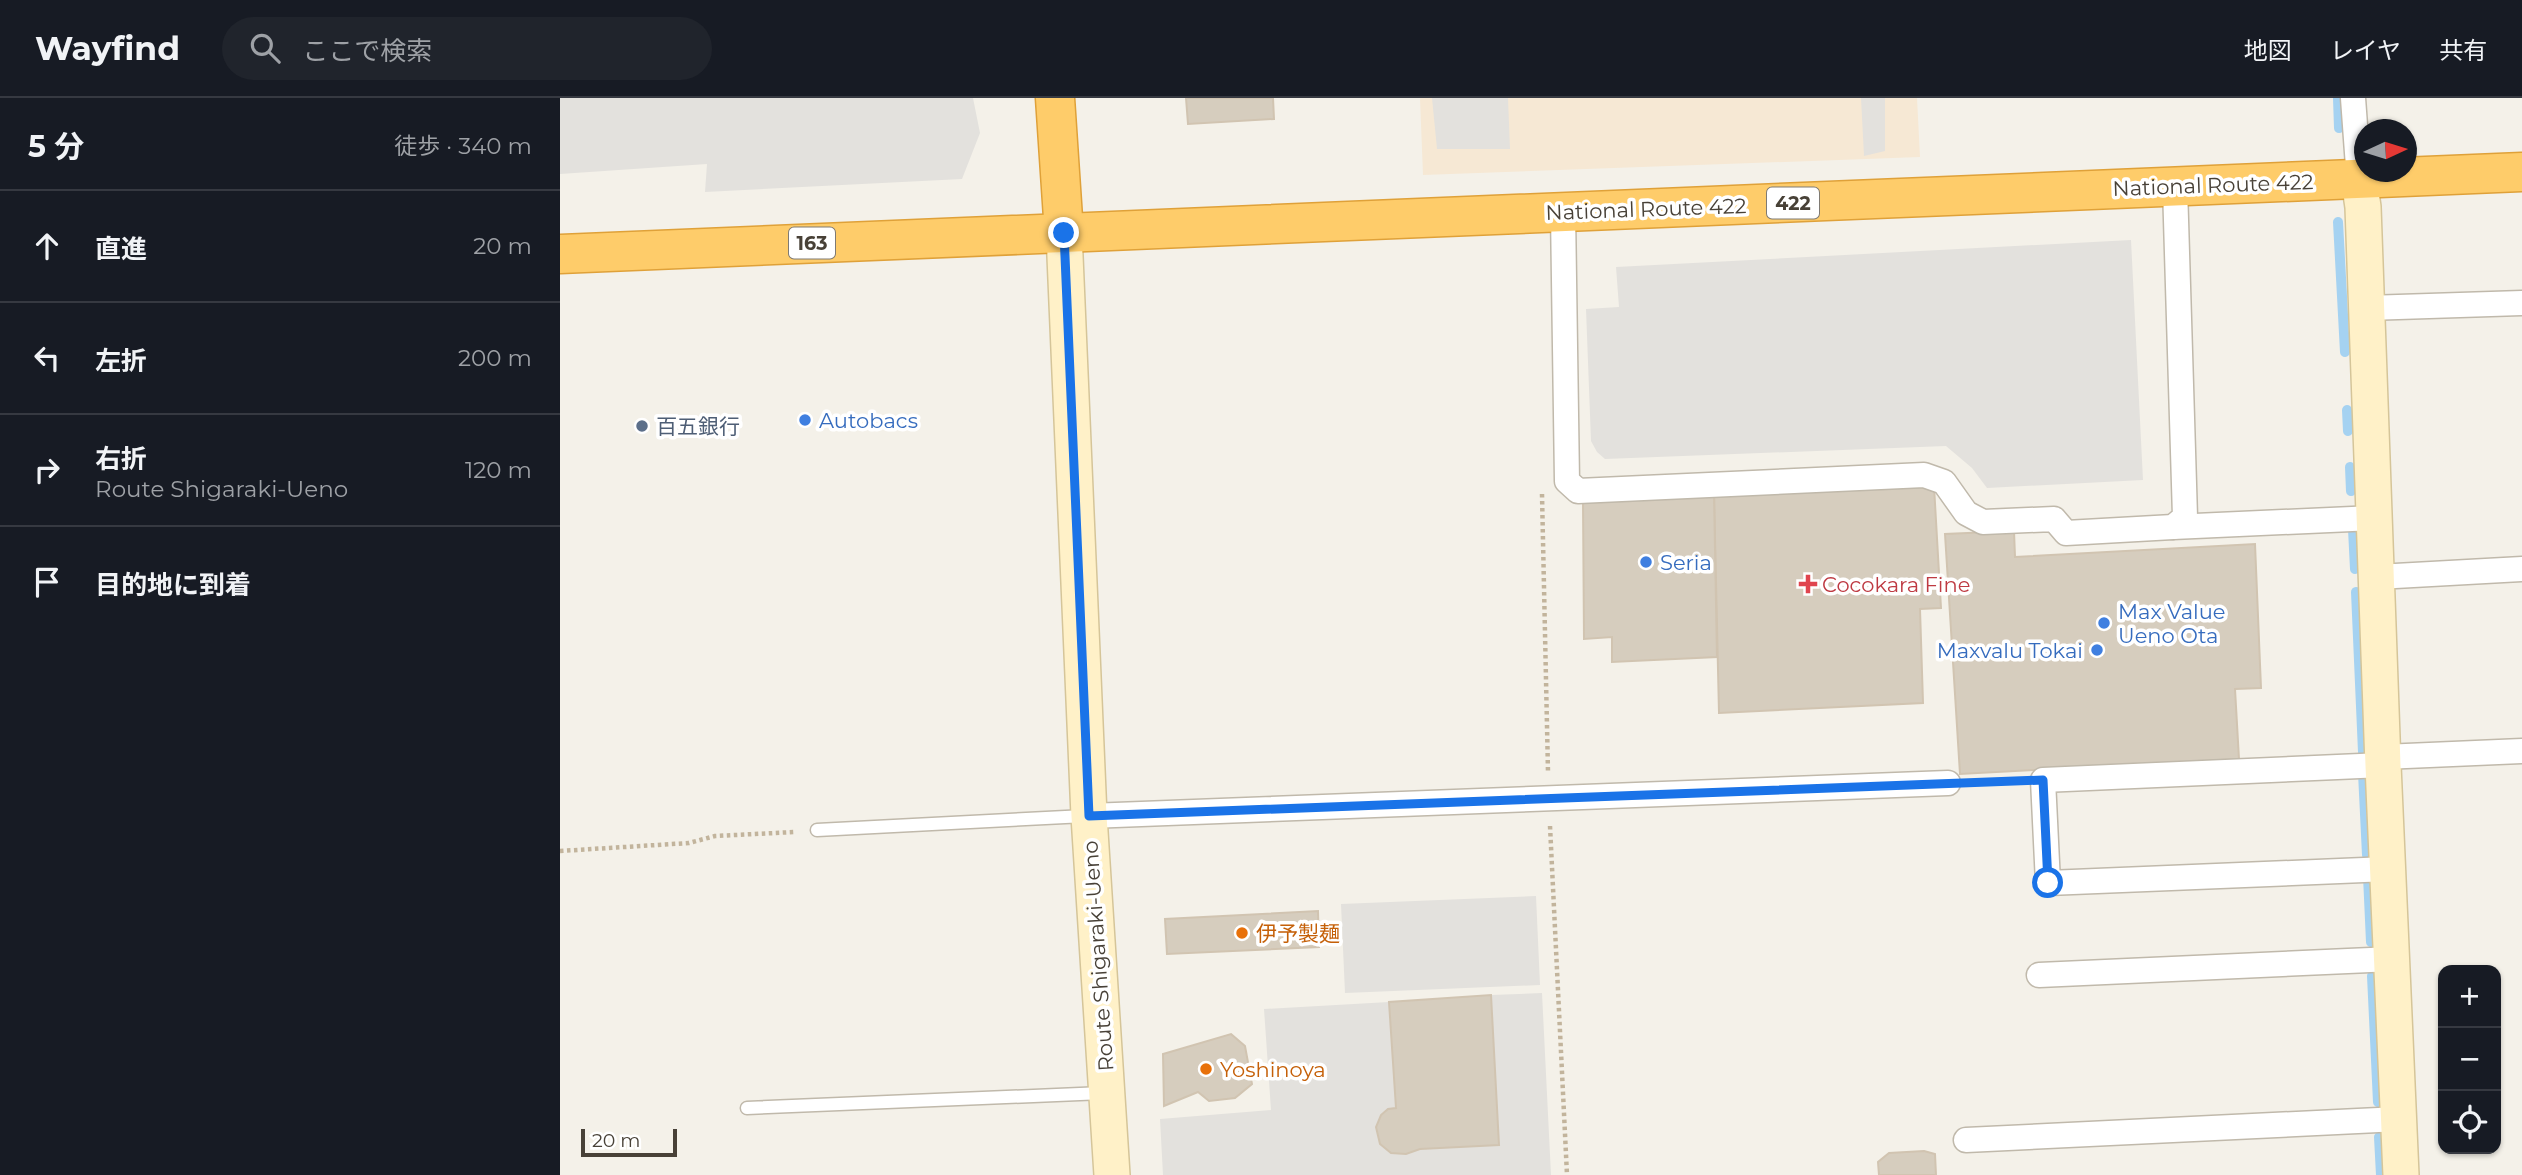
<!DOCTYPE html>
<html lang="ja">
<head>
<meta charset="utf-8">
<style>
  :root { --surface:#171b24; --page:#20242c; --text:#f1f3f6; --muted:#9ea1a6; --line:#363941 }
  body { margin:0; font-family:Montserrat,"Noto Sans JP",sans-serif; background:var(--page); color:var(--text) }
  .controls { position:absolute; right:21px; bottom:21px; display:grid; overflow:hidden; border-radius:14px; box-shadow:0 2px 5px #0004 }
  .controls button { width:63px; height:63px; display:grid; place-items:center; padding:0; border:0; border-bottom:2px solid var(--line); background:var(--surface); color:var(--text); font:35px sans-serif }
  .compass { position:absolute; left:1794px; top:21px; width:63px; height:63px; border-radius:50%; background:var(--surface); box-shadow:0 2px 5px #0004; rotate:86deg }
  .scale { position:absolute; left:21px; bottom:18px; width:96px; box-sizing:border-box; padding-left:7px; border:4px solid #484137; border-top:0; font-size:19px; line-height:24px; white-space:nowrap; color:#484137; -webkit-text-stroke:5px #fff; paint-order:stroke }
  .stop { position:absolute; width:21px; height:21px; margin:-16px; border:5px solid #1a73e8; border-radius:50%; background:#fff }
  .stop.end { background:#1a73e8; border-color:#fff; box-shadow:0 2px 7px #0008 }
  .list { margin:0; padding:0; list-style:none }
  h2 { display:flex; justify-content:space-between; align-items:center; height:91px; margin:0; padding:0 28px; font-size:30px }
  h2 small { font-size:23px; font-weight:400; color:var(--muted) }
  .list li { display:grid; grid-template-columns:46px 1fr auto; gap:21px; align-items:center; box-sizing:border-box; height:112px; padding:0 28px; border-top:2px solid var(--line) }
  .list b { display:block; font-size:26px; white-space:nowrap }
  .list p { margin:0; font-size:23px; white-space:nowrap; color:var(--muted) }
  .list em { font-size:23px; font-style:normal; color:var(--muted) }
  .icon { flex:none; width:38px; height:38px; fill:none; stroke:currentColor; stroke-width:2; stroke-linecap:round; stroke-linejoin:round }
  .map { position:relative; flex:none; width:1962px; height:1077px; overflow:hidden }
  header { display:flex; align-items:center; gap:42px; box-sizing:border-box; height:98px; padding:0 35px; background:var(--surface); border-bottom:2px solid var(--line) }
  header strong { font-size:33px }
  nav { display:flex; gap:38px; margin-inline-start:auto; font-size:24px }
  .search { width:490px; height:63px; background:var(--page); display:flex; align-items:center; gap:18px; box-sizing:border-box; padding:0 24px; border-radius:38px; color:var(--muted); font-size:26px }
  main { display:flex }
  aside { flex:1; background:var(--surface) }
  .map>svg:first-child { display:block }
  .commercial { fill:#f6e8d4 }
  .parking { fill:#e3e1dd }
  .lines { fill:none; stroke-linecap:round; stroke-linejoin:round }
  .stream { stroke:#a5d2f1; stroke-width:10 }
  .building { fill:#d6cdbe; stroke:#d1c4b1; stroke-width:2 }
  .lane-casing { stroke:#c0b9ab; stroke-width:15 }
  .street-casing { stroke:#c0b9ab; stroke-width:27 }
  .secondary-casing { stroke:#d5c599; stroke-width:38 }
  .highway-casing { stroke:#dfa139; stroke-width:41 }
  .path { stroke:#c2b49c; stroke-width:4.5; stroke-dasharray:3.5 3.5; stroke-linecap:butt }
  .lane { stroke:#fff; stroke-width:12 }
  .street { stroke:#fff; stroke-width:24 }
  .secondary { stroke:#fff1c8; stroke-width:35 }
  .highway { stroke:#fecc6a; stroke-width:38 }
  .route { stroke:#1a73e8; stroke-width:9 }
  .shop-dot { fill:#3f7fe0; stroke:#fff; stroke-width:2.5 }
  .service-dot { fill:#5c6f8a; stroke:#fff; stroke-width:2.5 }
  .health-dot { fill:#e0444e; stroke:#fff; stroke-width:2.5 }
  .food-dot { fill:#e8710a; stroke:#fff; stroke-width:2.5 }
  .labels { text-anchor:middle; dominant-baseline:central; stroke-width:7; stroke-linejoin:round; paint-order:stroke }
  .shield { fill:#fff; stroke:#7f7a73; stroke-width:2 }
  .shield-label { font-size:19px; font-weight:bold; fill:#484137 }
  .street-label { font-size:21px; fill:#484137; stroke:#fff }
  .shop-label { font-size:21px; fill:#366cbe; stroke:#fff; text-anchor:start }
  .service-label { font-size:21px; fill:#4e5e75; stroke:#fff; text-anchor:start }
  .health-label { font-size:21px; fill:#be3a42; stroke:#fff; text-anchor:start }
  .food-label { font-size:21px; fill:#c56008; stroke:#fff; text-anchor:start }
</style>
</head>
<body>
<header>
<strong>Wayfind</strong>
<div class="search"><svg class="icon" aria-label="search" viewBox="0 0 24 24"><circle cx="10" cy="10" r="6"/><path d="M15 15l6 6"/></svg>ここで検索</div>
<nav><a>地図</a><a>レイヤ</a><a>共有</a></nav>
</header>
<main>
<aside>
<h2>5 分<small>徒歩 · 340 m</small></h2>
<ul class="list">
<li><svg class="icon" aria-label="ahead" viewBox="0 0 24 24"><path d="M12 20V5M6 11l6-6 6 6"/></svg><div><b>直進</b></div><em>20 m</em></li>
<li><svg class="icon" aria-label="left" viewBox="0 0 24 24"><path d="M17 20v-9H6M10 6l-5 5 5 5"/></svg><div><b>左折</b></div><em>200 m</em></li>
<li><svg class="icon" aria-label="right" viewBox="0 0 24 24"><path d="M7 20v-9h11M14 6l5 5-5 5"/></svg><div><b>右折</b><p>Route Shigaraki-Ueno</p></div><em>120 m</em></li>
<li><svg class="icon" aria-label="arrive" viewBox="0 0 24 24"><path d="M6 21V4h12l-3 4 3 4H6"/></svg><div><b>目的地に到着</b></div></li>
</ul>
</aside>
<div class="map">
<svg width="1962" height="1077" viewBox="0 0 1962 1077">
  <rect width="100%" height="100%" fill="#f4f1e9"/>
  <path class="commercial" d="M860,0H1357L1360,59L863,77Z"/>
  <g class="parking">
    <path d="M0,0H413L420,35L402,81L145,94L147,66L0,76Z"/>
    <path d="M872,0H948L950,51H877Z"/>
    <path d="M1301,0H1325V53L1304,58Z"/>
    <path d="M1571,142L1583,382L1427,390L1412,370L1386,348L1045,361L1037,354L1031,343L1026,211L1059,209L1056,169Z"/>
    <path d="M976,798L980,887L785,895L781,806Z"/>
    <path d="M982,895L991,1077H603L600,1021L711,1012L704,911L829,904L836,1010L828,1011L821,1017L816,1029L820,1046L831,1055L846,1056L860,1051L938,1047L931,897Z"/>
  </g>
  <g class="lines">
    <g class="stream">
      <path d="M1778,0L1779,30"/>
      <path d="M1778,124L1785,254"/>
      <path d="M1787,312L1788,333"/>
      <path d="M1790,369L1791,393"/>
      <path d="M1793,431L1795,471"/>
      <path d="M1796,494L1803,654"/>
      <path d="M1803,675L1807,757"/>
      <path d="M1808,778L1811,844"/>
      <path d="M1812,878L1818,1004"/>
      <path d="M1819,1039L1821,1077"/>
    </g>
  </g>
  <g class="building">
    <path d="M626,0H713L714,21L628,26Z"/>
    <path d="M1374,388L1381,510L1360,511L1363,605L1159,615L1154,396Z"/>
    <path d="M1154,396L1157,559L1052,564V539L1024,541L1023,403Z"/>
    <path d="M1454,433L1455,459L1695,446L1701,590L1675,591L1679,661L1400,676L1385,436Z"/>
    <path d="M758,813L759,849L607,856L605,821Z"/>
    <path d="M931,897L939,1047L860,1051L846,1056L831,1055L820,1046L816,1029L821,1017L828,1011L836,1010L829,904Z"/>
    <path d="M671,936L685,948L692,986L675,1000L649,1003L638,994L604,1008L603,956Z"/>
    <path d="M1364,1053L1375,1056L1376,1077H1319L1318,1064L1329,1055Z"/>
  </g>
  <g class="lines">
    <defs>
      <g id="lane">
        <path d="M257,732L525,718"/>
        <path d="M187,1010L543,995"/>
      </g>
      <g id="street">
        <path d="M1793,0L1799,82"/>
        <path d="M1003,114L1007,383L1018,393L1364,377L1384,384L1406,415L1423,424L1494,421L1506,435L1613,429L1625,419L1615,89"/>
        <path d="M1807,210L1962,205"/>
        <path d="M1613,429L1814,420"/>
        <path d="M1817,479L1962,471"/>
        <path d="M1823,659L1962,653"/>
        <path d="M1823,667L1483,682L1488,785L1828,771"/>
        <path d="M529,718L1388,685"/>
        <path d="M1479,877L1833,861"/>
        <path d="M1406,1042L1839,1021"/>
      </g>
      <g id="secondary">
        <path d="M1799,82L1803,109L1823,667L1841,1077"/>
        <path d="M504,135L529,718L552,1077"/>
      </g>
      <g id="highway">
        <path d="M495,0L504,135"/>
        <path d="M0,156L1962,74"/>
      </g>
    </defs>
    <use href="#lane" class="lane-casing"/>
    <use href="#street" class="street-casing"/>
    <use href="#secondary" class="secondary-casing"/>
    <use href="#highway" class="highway-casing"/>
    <g class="path">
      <path d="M982,396L988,674"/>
      <path d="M1414,684L1458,683"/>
      <path d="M990,728L1007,1077"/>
      <path d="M0,753L129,745L155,738L235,734"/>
    </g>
    <use href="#lane" class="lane"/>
    <use href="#street" class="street"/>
    <use href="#secondary" class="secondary"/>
    <use href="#highway" class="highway"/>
  </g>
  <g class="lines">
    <path class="route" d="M504,135L529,718L1483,682L1488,785"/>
  </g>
  <g class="shop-dot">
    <circle cx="245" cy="322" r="7"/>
    <circle cx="1086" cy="464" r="7"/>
    <circle cx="1544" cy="525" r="7"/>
    <circle cx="1537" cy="552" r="7"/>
  </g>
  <circle class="service-dot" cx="82" cy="328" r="7"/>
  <path class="health-dot" d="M1244.5 475.5h7v7h7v7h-7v7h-7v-7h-7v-7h7z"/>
  <g class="food-dot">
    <circle cx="682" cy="835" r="7"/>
    <circle cx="646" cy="971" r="7"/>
  </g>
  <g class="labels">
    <g class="shield">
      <rect x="1207" y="89.5" width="52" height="31" rx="5"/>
      <rect x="229" y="129.5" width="46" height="31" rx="5"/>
    </g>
    <g class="shield-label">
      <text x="1233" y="105">422</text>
      <text x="252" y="145">163</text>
    </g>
    <g class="street-label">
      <text transform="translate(1653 87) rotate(-2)">National Route 422</text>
      <text transform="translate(1086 111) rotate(-2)">National Route 422</text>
      <text transform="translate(538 858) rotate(-94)">Route Shigaraki-Ueno</text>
    </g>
    <g class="shop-label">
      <text x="259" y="322">Autobacs</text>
      <text x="1100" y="464">Seria</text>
      <text x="1558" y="513">Max Value<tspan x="1558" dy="24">Ueno Ota</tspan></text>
      <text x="1523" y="552" text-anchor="end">Maxvalu Tokai</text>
    </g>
    <g class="service-label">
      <text x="96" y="328">百五銀行</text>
    </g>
    <g class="health-label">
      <text x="1262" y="486">Cocokara Fine</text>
    </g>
    <g class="food-label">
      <text x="696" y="835">伊予製麺</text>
      <text x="660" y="971">Yoshinoya</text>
    </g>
  </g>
</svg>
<div class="controls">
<button>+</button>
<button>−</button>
<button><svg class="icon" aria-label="locate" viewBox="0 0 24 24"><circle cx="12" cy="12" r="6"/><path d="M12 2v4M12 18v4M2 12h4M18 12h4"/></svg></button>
</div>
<svg class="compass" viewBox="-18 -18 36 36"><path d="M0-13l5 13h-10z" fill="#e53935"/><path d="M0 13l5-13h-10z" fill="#9ea1a6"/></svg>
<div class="scale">20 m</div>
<div class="stop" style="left:1488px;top:785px"></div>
<div class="stop end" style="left:504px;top:135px"></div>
</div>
</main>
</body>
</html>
